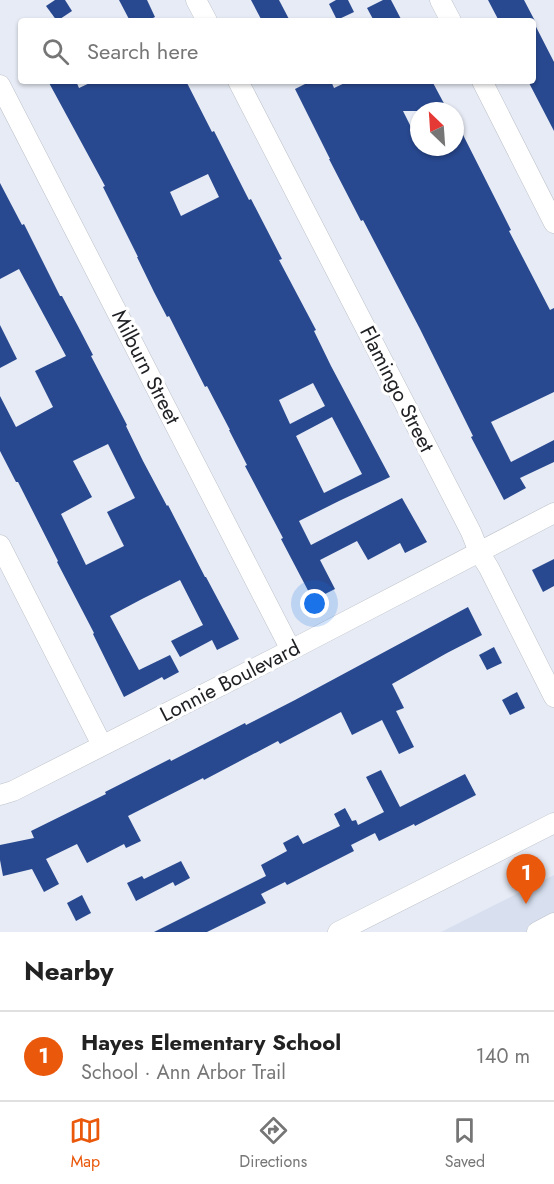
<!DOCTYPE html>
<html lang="en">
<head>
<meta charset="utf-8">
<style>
  :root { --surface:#fff; --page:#f6f6f6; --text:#222; --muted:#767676; --line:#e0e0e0; --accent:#ea580c }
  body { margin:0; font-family:Jost,sans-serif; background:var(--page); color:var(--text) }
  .compass { position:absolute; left:410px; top:102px; width:54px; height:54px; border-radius:50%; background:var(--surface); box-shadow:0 2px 4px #0004; rotate:335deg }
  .you { position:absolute; left:315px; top:604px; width:21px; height:21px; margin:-15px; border:4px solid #fff; border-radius:50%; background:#1a73e8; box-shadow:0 0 0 9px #1a73e833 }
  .badge { display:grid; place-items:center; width:39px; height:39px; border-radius:50%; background:var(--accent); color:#fff; font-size:20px; font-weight:700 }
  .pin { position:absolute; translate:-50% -50px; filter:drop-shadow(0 2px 3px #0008) }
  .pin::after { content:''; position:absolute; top:32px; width:21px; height:18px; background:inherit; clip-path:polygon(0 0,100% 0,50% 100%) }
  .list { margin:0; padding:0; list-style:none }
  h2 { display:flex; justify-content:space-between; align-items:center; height:78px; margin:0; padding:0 24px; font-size:26px }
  h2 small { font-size:20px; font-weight:400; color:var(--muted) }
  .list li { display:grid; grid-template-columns:39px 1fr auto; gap:18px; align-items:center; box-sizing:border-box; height:90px; padding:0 24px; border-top:2px solid var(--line) }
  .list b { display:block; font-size:22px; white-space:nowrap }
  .list p { margin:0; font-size:20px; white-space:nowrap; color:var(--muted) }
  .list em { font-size:20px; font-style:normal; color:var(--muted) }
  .icon { flex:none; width:33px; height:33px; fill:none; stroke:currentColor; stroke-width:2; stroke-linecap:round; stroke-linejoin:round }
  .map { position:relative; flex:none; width:554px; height:932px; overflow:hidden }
  .search { position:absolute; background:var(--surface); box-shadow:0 2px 4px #0004; left:18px; right:18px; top:18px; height:66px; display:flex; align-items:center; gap:15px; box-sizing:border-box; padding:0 21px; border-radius:6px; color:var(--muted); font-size:22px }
  .sheet { height:168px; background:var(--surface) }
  nav { display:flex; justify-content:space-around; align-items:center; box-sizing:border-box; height:84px; border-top:2px solid var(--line); background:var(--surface); font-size:16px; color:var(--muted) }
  nav a { display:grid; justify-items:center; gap:3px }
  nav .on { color:var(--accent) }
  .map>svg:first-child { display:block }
  .built { fill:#d8e0f0 }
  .building { fill:#28488f; fill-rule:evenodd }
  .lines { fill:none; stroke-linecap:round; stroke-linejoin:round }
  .minor-casing { stroke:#bdc2ca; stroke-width:21 }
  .minor { stroke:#fff; stroke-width:20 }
  .labels { text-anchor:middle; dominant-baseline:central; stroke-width:6; stroke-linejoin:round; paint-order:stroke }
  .street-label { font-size:21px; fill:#202125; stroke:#fff }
</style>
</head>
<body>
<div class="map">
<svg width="554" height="932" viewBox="0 0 554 932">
  <rect width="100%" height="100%" fill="#e7ebf5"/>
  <path class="built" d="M554,875V932H441Z"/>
  <g class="building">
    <path d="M55,0H65L72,11L57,21L46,6Z"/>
    <path d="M119,0H147L155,17L147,21H130Z"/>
    <path d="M251,0H279L290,21H262Z"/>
    <path d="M336,0H348L354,12L337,20L329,4Z"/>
    <path d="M383,0H391L402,21H374L367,8Z"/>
    <path d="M488,0H524L535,21H533L554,62V131L528,81H533V21H499Z"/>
    <path d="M48,81H76L79,88L94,81H186L212,132L214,131L249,200L251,199L282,259L279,260L316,330L314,331L331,366L390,477L339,501L299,521L311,545L402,498L427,542L405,553L400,543L368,560L357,541L320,560L335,589L313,600L281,539L283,538L245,466L247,465L229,430H230L207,386L205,387L169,316L167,317L154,292L137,257H138L103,187L105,186ZM208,174L219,197L181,216L170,192ZM313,383L325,406L290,424L279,400ZM332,417L362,474L324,493L296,436Z"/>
    <path d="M311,81H331L334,88L349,81H432L448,111H403L419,143V147H455V119L511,230L509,231L550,310L554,308V392L491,422L511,462L554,440V462L520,478L526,488L504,500L471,437L473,436L420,329L363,220L361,221L329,159H330L295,89Z"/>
    <path d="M0,183L22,225L24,224L60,296H62L80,330L93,355L91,356L127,425L126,426L143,461L167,506L168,505L205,577H206L239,639L217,650L212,640L180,657L171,641L203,625L180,580L142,599L110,616L139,670L170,655L179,672L164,680L162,677L124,697L93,634L94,633L57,562L58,561L18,482H16L0,451V396L16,427L53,407L35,371L66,356L19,269L0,279ZM108,444L135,498L107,512L124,546L86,565L61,514L92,497L73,461Z"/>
    <path d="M0,325L17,359L0,368Z"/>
    <path d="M554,559V586L543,592L532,570Z"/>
    <path d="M468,607L482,635L447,653L392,684L404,708L396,711L414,747L399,754L382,720L352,735L341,712L280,744L278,741L204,780L203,778L128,816L141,841L126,848L124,844L87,863L77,844L46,859L59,884L44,892L32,869L3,876L0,860V845L34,838L31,831L106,794L105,792L170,759L171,761L245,723L246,725L295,700Z"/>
    <path d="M494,647L502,663L487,670L479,655Z"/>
    <path d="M517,692L525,708L510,715L502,700Z"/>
    <path d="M381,770L400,807L465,774L476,795L415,826L414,824L379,841L375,833L351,845L354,851L287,885L285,882L261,894L266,903L207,932H154L266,876L261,865L287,851L283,843L298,835L303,844L340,826L334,814L345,808L352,821L356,820L358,825L384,812L366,777Z"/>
    <path d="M181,861L190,878L175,886L173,882L136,901L127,883L142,876L144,879Z"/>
    <path d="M82,895L91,913L76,921L67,903Z"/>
  </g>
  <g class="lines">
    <defs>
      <g id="minor">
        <path d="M196,0L207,21"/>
        <path d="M440,0L451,21"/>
        <path d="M238,81L471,532L479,552L489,568L554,697"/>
        <path d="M482,81L554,223"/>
        <path d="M0,85L291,650"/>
        <path d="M0,545L102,745"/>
        <path d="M0,795L13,791L291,650L554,513"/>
        <path d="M338,932L554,823"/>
        <path d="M537,932L554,923"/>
      </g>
    </defs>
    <use href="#minor" class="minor-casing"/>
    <use href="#minor" class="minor"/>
  </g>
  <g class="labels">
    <g class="street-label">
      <text transform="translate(146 367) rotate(63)">Milburn Street</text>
      <text transform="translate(397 389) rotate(63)">Flamingo Street</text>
      <text transform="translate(230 681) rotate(-27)">Lonnie Boulevard</text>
    </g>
  </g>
</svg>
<svg class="compass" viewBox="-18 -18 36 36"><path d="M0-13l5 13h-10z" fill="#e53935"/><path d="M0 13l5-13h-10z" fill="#767676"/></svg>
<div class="you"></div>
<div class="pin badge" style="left:526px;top:904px">1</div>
<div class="search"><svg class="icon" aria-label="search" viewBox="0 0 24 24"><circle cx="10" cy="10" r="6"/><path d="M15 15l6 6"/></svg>Search here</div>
</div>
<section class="sheet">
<h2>Nearby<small></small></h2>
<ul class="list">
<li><span class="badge">1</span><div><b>Hayes Elementary School</b><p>School · Ann Arbor Trail</p></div><em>140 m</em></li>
</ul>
</section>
<nav>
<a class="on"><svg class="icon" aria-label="map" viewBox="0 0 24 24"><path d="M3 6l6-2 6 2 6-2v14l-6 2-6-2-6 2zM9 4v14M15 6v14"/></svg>Map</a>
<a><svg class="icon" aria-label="directions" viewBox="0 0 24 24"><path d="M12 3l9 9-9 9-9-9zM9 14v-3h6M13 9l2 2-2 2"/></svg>Directions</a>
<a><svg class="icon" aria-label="saved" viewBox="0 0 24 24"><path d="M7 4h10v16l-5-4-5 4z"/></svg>Saved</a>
</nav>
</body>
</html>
